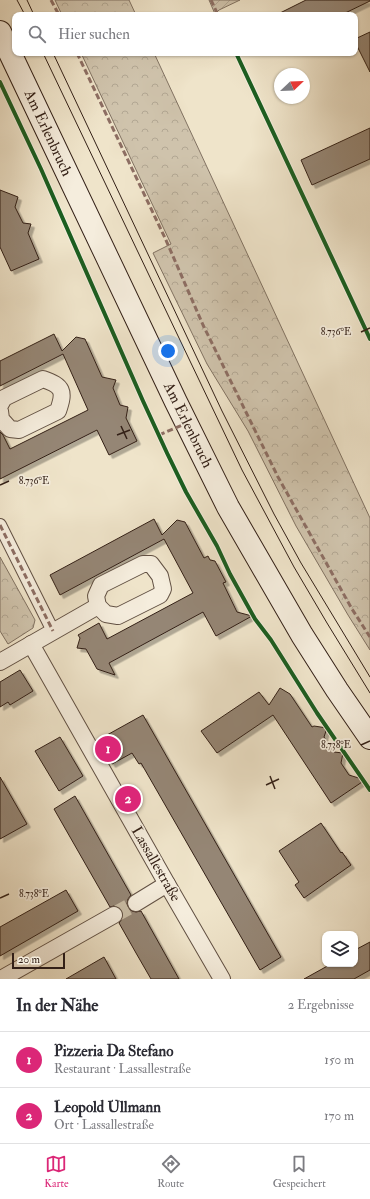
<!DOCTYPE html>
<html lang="de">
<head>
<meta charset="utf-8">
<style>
  :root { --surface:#fff; --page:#f2f2f3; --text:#2b2b33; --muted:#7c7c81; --line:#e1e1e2; --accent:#db2777 }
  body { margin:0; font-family:"IM FELL Double Pica",serif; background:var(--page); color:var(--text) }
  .controls { position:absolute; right:12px; bottom:12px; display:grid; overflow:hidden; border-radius:8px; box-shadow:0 1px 3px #0004 }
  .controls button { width:36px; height:36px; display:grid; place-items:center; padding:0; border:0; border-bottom:1px solid var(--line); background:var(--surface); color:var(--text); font:20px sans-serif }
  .compass { position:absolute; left:274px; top:68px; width:36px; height:36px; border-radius:50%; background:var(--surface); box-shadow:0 1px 3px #0004; rotate:67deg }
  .scale { position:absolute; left:12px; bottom:10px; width:53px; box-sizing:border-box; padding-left:4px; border:2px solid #332017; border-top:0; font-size:11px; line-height:14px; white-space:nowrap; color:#332017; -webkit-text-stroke:3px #f5eddd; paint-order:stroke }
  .you { position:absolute; left:168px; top:351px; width:14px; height:14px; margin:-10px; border:3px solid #fff; border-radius:50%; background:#1a73e8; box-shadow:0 0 0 6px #1a73e833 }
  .badge { display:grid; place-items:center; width:26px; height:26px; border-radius:50%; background:var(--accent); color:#fff; font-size:13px; font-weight:700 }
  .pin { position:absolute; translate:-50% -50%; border:2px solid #fff; box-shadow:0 1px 4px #0006 }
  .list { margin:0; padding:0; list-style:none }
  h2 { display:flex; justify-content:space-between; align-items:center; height:52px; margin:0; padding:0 16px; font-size:17px }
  h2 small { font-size:13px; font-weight:400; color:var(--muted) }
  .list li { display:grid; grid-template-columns:26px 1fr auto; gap:12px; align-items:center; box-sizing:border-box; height:56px; padding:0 16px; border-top:1px solid var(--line) }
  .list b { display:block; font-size:15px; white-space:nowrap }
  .list p { margin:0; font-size:13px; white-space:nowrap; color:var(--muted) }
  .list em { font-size:13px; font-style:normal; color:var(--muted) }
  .icon { flex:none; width:22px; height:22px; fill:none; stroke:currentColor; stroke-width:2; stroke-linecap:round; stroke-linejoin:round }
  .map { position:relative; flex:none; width:370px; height:979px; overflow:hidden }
  .search { position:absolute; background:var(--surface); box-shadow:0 1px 3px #0004; left:12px; right:12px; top:12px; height:44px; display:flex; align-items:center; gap:10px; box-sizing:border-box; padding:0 14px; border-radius:8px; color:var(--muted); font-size:15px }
  .sheet { height:164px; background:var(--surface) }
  nav { display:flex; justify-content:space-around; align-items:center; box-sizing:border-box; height:56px; border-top:1px solid var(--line); background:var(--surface); font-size:11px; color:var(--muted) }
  nav a { display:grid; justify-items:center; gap:2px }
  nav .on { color:var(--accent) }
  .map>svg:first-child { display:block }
  .forest { fill:url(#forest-crowns); stroke:#817262 }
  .garden { fill:url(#garden-furrows); stroke:#817262 }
  .building { fill:#958674; stroke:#332017; filter:url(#shadow) }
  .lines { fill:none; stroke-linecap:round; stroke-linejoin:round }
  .minor-tunnel { stroke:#c9bda6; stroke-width:16; stroke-dasharray:16 8; stroke-linecap:butt }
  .pedestrian-casing { stroke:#625144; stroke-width:14 }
  .minor-casing { stroke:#625144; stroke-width:18 }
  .secondary-casing { stroke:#332017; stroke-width:24 }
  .pedestrian { stroke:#f5eddd; stroke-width:12 }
  .minor { stroke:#f5eddd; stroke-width:16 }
  .secondary { stroke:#f5eddd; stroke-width:22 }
  .tram { stroke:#332017; stroke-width:1 }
  .quiet { stroke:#8d6e63; stroke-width:3; stroke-dasharray:6 3; stroke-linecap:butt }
  .cycleway-casing { stroke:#f5eddd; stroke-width:6 }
  .cycleway { stroke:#1b5e20; stroke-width:4 }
  .ticks { fill:none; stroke:#332017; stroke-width:1.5 }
  .labels { text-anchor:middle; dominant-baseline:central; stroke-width:3.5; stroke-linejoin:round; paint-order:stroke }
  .street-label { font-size:15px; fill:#332017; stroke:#f5eddd }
  .ticks-label { font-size:10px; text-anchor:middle; fill:#332017; stroke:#f5eddd; stroke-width:3.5; stroke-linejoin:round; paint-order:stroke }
</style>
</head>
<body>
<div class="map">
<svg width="370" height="979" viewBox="0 0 370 979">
  <defs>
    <pattern id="forest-crowns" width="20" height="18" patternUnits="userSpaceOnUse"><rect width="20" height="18" fill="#cfc3ac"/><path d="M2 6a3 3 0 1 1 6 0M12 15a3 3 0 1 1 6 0" fill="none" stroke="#b2a793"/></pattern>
    <pattern id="garden-furrows" width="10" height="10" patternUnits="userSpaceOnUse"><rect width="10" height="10" fill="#cfc3ac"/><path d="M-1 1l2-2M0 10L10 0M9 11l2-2" fill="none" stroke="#b2a793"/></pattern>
    <filter id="shadow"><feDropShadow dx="3.5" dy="3.5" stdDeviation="0" flood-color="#0004"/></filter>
  </defs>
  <rect width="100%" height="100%" fill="#efe4ca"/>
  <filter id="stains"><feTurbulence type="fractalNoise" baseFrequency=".005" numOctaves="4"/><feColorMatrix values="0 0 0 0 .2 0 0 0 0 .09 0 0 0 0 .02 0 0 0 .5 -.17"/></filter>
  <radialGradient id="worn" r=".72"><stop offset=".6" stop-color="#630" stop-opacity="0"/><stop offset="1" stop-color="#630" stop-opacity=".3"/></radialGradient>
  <g class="forest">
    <path d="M55,0H129L136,15H62Z"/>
    <path d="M81,53H154L370,518V650L348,615L296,526L248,431L207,364L153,253L171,244Z"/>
    <path d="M0,557L35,620L33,628L8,644L0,631Z"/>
  </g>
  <path class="garden" d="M209,0H240L219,10L215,14Z"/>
  <g class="building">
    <path d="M306,0H370V1L341,15H276Z"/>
    <path d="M370,32V72L355,42V39Z"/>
    <path d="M370,128V159L312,185L301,160Z"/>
    <path d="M0,190L18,197L15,207L23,223L31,224L28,233L39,259L11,271L0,247Z"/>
    <path d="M54,334L62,351L76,337L85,339L102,377L116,380L113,388L120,405L128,407L126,418L137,441L109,455L97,430L0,479V432L3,435L10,449L88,410L63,354L0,386V361Z"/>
    <path d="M154,519L162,535L177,520L185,522L204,558L208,556L210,560L215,561L226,582L223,583L237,612L252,616L216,636L203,612L109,663L115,675L97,669L86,649L77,648L80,638L78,635L99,623L107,639L193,593L164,539L60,595L50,575Z"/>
    <path d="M20,670L33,691L10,705L8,702L0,707V682Z"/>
    <path d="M280,688L290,694L312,727L314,726L327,728L324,737L334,752L343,753L341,763L349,775L365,780L331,803L273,715L217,753L201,731L259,692L269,705Z"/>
    <path d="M143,715L281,957L260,970L141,763L139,764L132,753L112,764L100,743L109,738L107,735Z"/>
    <path d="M60,737L83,776L59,791L35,751Z"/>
    <path d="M0,777L27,824L0,839Z"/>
    <path d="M75,796L131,895L128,899L127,904L128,908L132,911L136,912L141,911L179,979H151L136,953L119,923L122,919L123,915L122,911L118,907L114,906L110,907L54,809Z"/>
    <path d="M321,823L341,853L342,852L351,865L304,898L295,885L299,882L279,851Z"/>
    <path d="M66,890L78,911L0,956V927Z"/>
    <path d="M370,942V970L354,979H304L331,964H355V950Z"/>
    <path d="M104,957L116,979H66Z"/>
  </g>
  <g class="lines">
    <path class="minor-tunnel" d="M114,915L136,903"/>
    <defs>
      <path id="pedestrian" d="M0,525L53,631"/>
      <g id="minor">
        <path d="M0,405L4,398L43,379C63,386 65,391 58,411L19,430L10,429L1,419L0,411"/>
        <path d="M143,564H151L160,576L163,589L160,595L118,616L106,614L98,606L96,596L101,585Z"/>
        <path d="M31,644L167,884L222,979"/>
        <path d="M0,662L98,606"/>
        <path d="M136,903L167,884"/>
        <path d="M1,979L114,915"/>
      </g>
      <path id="secondary" d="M0,32L176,402L228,507L302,635L337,690L370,738"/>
    </defs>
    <use href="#pedestrian" class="pedestrian-casing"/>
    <use href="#minor" class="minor-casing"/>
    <use href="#secondary" class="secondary-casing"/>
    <use href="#pedestrian" class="pedestrian"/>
    <use href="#minor" class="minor"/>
    <use href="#secondary" class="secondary"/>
    <g class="tram">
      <path d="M17,0L25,15"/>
      <path d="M27,0L34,15"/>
      <path d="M43,53L242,470L294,567L327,623L370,693"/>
      <path d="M53,53L222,411L274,514L301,563L370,677"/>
    </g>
    <g class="quiet">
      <path d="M51,0L59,15"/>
      <path d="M211,0L218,15"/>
      <path d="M77,53L165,238L203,325L278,477L352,609L370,637"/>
      <path d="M159,435L187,423"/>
      <path d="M0,525L53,631"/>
    </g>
    <defs>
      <g id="cycleway">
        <path d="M236,53L370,339"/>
        <path d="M0,82L41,169L143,401L167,453L186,492L217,546L230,574L255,619L271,640L317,713L370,790"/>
      </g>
    </defs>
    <use href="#cycleway" class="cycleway-casing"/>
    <use href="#cycleway" class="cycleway"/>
  </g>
  <path class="ticks" d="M361,332L370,328M121,426L127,439M117,435L130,430M0,485L9,481M361,745L370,741M270,776L275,789M266,785L279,779M0,898L9,894"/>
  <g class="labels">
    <g class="street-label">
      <text transform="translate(48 133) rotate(65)">Am Erlenbruch</text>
      <text transform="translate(188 425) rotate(64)">Am Erlenbruch</text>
      <text transform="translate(156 864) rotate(60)">Lassallestraße</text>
    </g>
  </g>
  <g class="ticks-label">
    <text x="336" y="335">8.736°E</text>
    <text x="34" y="484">8.736°E</text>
    <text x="336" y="748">8.738°E</text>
    <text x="34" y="897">8.738°E</text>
  </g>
  <rect width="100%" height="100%" filter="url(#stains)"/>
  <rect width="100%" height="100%" fill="url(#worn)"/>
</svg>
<div class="controls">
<button><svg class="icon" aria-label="layers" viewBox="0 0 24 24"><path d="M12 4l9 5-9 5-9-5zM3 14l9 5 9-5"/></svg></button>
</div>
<svg class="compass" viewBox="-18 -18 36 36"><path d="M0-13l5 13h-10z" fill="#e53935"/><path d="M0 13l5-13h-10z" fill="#7c7c81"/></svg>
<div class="scale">20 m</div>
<div class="you"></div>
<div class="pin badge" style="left:108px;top:749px">1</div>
<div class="pin badge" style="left:128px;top:799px">2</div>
<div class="search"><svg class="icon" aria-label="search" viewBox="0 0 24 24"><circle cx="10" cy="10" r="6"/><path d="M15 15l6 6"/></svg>Hier suchen</div>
</div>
<section class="sheet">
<h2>In der Nähe<small>2 Ergebnisse</small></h2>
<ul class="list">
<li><span class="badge">1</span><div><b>Pizzeria Da Stefano</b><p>Restaurant · Lassallestraße</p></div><em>150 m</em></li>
<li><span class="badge">2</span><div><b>Leopold Ullmann</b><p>Ort · Lassallestraße</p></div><em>170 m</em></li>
</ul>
</section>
<nav>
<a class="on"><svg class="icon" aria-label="map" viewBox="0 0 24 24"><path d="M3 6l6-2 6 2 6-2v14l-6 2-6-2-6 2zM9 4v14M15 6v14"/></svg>Karte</a>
<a><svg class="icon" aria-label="directions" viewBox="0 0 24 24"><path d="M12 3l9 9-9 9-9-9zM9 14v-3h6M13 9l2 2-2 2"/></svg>Route</a>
<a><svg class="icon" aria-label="saved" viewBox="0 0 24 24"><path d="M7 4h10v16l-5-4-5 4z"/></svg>Gespeichert</a>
</nav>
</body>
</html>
